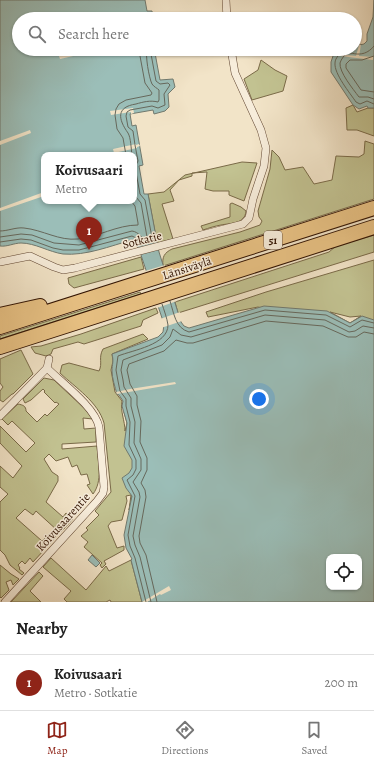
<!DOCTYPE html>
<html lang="en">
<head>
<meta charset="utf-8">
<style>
  :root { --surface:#fff; --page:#f6f6f6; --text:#222; --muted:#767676; --line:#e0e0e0; --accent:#8f2418 }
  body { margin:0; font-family:Alegreya,serif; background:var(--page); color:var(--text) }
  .controls { position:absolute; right:12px; bottom:12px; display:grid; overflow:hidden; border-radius:8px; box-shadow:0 1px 3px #0004 }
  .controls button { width:36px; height:36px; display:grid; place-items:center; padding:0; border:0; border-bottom:1px solid var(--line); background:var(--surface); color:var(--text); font:20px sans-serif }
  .you { position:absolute; left:259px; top:399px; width:14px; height:14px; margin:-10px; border:3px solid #fff; border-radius:50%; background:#1a73e8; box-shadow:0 0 0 6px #1a73e833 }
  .badge { display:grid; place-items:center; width:26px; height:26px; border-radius:50%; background:var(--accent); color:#fff; font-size:13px; font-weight:700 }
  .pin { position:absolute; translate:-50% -33px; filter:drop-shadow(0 1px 2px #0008) }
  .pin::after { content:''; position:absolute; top:21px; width:14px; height:12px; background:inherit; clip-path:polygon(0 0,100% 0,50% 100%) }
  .popup { position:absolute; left:41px; top:152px; width:96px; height:52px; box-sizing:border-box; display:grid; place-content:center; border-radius:8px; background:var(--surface); filter:drop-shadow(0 1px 3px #0005); font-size:13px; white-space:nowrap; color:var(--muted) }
  .popup b { font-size:15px; color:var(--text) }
  .popup::after { content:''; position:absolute; left:50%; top:100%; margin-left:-8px; border:8px solid transparent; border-top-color:var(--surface) }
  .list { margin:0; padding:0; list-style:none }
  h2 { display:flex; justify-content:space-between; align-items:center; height:52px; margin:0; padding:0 16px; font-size:17px }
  h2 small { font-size:13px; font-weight:400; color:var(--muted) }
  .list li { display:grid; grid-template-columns:26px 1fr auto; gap:12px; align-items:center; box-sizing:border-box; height:56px; padding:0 16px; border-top:1px solid var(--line) }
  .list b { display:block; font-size:15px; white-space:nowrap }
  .list p { margin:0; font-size:13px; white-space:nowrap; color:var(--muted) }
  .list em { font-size:13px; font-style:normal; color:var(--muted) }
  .icon { flex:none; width:22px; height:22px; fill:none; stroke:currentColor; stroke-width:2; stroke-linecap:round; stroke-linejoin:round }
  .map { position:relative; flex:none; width:374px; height:602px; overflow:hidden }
  .search { position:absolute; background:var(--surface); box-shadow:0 1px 3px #0004; left:12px; right:12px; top:12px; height:44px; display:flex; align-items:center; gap:10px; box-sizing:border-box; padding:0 14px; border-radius:22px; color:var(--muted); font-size:15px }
  .sheet { height:108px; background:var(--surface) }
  nav { display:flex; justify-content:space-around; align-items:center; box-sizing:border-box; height:56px; border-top:1px solid var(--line); background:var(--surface); font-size:11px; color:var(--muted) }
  nav a { display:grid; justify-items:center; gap:2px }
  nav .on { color:var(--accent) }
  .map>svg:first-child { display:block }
  .green { fill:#c2c291; stroke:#7a6a48; fill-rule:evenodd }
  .water { fill:#9bbeb8; stroke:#71796e; fill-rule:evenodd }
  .pier { fill:#f2e4c8 }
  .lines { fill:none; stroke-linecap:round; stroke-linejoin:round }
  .shore { stroke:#66685c; stroke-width:1 }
  .minor-casing { stroke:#614632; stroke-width:8 }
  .motorway-casing { stroke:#311200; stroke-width:16 }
  .minor { stroke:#f7eddb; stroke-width:7 }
  .motorway { stroke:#e9c284; stroke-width:14 }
  .labels { text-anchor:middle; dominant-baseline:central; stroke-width:3; stroke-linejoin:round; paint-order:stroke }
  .shield { fill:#f7eddb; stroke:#6c5442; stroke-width:1 }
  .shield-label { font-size:11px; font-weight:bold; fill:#311200 }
  .street-label { font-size:12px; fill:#311200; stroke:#f7eddb }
</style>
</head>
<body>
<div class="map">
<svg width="374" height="602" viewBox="0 0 374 602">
  <rect width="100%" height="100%" fill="#f2e4c8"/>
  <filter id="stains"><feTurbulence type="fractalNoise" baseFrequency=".005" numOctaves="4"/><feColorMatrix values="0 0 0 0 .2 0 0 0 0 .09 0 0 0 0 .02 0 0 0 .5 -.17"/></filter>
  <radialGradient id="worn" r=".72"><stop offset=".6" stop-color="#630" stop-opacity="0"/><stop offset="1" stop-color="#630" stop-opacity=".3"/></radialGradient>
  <g class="green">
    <path d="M261,60L275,70L287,76L283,91L252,100L244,79L258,70Z"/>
    <path d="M353,105L357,112L368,108H374V136L357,130H347L346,108Z"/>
    <path d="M365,141L374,144V199L163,266C162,257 164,253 172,249L240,232L260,225L262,221L259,217L258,211L270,169L272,150L279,157L285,170L303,167L314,184L332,180L336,156L359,157L364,154Z"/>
    <path d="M242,162L257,163L244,201L229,195V191H213L205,189L207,172L192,173V176L179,180L170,190L174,201L162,204L173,239L157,243L148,194L164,192L185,175Z"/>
    <path d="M232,203L241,207L246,211C245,224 231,223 221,225C215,226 209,228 203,230L201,226L230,217V204Z"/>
    <path d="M374,235V252L178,313L175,302L329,252L336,246Z"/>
    <path d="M141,257L144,269L74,288L69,284L68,278Z"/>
    <path d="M374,260V336L258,307L208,317L206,312L266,292ZM330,312L350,317L361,316L350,323Z"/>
    <path d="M140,292L141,294L0,339V336Z"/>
    <path d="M156,308L158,313L143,320L141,326L84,344L78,342L53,349L51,354L46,356L35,353L31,347L41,346L81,334Z"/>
    <path d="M143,334L148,339L112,354L113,361L111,370L115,392L122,401C120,411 125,421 125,431L127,423L124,412L143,443L129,510L131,495L126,496L127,501L122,520L111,522L108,526L117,548L124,546V550L104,561L106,564L102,568L100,565L102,563L84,547L88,542L81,536L88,530L86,528L99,515L95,511L111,492L104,423C98,402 76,388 60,373L62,365L69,363L99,371C103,363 98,358 103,349Z"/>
    <path d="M21,350L33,374L13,394H12L3,402L0,400V391L3,387L0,383V359Z"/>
    <path d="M44,378L54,380L86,410L93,419L83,418L84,429L96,428V442L62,444V449L97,446C98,462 103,481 93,494L87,485L90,484L87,474L81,475L77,465L72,467L68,457L56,461L49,454L44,459L52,472L58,476V481L46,502L63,517L66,513L73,519L61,532L58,531L36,511L33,515L25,509L16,518L42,541L51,532L56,537L33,562L30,558L25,564L22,561L18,565L20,568L19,569L24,573L22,575L10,565L5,555L0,550V502L8,494L0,487V466L13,478L22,466L0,443V426L26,452L35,443L12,421L8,425L2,419L18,404C23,405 26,406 26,411L37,422L45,414L47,416L59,404L56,402L55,403L44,392L45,391L43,389L31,400L25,403L23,399Z"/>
    <path d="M51,558L86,590L106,566L109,571L131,560L142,602H111L110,600L106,602H67L64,599L71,591L43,567Z"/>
    <path d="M0,565L11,574L19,579L13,585L11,580L6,582L9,590L1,598L0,597Z"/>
    <path d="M39,572L43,576L30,591L41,602H11Z"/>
  </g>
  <g class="water">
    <path d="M0,0H145L147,11H152L153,19H19V49H159V52L155,53L160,80L173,79L175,87L168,94L169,107L165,111L154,114L153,110L130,114L132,126L136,125L143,165L139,166L144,194H148L159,252L181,322L184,326L189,328L264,306L327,311L350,323L362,316L374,320V602H142L131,560L132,559L126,548L124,535L132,496L126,488L122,478L129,473L132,468V460L124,446L127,423L122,406L123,401L119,395L117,394C115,387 112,378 112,371C112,364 114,362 112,354L158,337L163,332L164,324L140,252L135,242L132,240C110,246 86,256 63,254C49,252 35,243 21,243C14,243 7,247 0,246ZM44,155H134V201H44ZM329,557H359V587H329Z"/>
    <path d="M374,0V108H368L367,106L359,109L353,105L331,72V62L334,53L339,49H355V46L364,44L367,41V34L373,17Z"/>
    <path d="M92,555L100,563L96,567L88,560Z"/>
  </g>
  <g class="pier">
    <path d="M359,45H361L359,56L373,57V60L332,55V54L339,55L340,54L356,56Z"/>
    <path d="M91,49H104L60,59L59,56Z"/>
    <path d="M133,108L134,113L131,114V112L111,115L110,111Z"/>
    <path d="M30,130L31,133L0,145V141Z"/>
    <path d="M136,144V145L139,144L140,146L137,147V148L114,153L113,149Z"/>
    <path d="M44,192V196L0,211V208Z"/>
    <path d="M165,265L177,301L157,308L145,271Z"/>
    <path d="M180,312L182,321L161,328L160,319Z"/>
    <path d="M175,382L176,384L117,394L116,392L130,389Z"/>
    <path d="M169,586L171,590L161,595L160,594L147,602H142Z"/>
  </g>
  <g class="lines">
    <g class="shore">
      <path d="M374,46C366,56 357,55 347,52C345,55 341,59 340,63C339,72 353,89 359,97H368L374,99"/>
      <path d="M341,49C341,55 335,57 335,63C334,74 350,93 356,102L360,104L367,101L374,104"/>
      <path d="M374,56L362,60H350L346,64V68L361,90L374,92"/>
      <path d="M126,155L123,138L117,129L115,115L116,109L119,104L126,100L151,95L152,93L145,83L140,56L141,49"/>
      <path d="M132,155C131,149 131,138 128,133C118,119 116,107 136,104C143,102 150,100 158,102L159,100V90C157,88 154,87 152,84C149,78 145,55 147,49"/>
      <path d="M0,231C8,231 16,227 24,228C43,230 59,241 78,239C98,237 117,225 138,225V223L135,206L131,201"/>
      <path d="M0,237L21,234L32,235L54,243L79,245L132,231C139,232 141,238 146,240L147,237L141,203L136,197L134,187"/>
      <path d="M0,242L21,239L31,240L53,248L63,250H79L132,236L138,239L142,246"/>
      <path d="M153,243L145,200L140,194L135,167L138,161L135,145L133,131L128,127L126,116L127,112L130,110L152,106L158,108L165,105L164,94L170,85L168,83L160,84L156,81L151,54L154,49"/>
      <path d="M170,301C174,313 175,328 189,332L265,310L326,315L350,327L362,320L374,323"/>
      <path d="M146,602L135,558L130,546L128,535L135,496L127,480L133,475L136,469V460L129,445L130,422L126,406V399L120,391L118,381L116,370L118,356C133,350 168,345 168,325C167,318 164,310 162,304"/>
      <path d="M151,602L140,557L135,545L133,536L140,497L139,492L133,482L141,470V459L134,443L135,422L131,406V398L124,387L123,380L121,370L123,360L162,345L170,337L173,329L181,335L191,337L265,315L325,320L349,332L355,331L363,326L374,328"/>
      <path d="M157,602L146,555L140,543L139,536L146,497L145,490L141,483L147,470V458L140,442L141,421L137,405V396L130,384L129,379L127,370L129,364L164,351L176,340L187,343H193L266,321L323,326L348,337H356L364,332L374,334"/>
    </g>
    <defs>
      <g id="minor">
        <path d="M226,0L227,19"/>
        <path d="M0,262L30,256L54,267L63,270L75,268L243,224L249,218L253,199L264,166L266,148L261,130L235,73L231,49"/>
        <path d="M0,416L47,368L49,359"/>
        <path d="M5,602L97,501L103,493L104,487L99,427C95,407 62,383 47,368"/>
      </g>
      <g id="motorway">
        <path d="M0,315L40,306"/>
        <path d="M0,327L374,208"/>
        <path d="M0,347L374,227"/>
      </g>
    </defs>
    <use href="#minor" class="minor-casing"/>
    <use href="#motorway" class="motorway-casing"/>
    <use href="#minor" class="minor"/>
    <use href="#motorway" class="motorway"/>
  </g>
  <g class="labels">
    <rect class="shield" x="264" y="231" width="18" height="18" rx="3"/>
    <g class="shield-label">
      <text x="273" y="240">51</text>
    </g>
    <g class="street-label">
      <text transform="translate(142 240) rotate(-14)">Sotkatie</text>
      <text transform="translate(187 268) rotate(-18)">Länsiväylä</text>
      <text transform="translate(63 522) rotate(-48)">Koivusaarentie</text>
    </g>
  </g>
  <rect width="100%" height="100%" filter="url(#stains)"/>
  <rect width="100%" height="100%" fill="url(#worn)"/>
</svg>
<div class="controls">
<button><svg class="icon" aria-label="locate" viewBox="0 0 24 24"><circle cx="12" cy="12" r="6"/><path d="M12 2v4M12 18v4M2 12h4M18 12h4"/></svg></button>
</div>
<div class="you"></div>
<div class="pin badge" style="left:89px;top:250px">1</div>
<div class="popup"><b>Koivusaari</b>Metro</div>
<div class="search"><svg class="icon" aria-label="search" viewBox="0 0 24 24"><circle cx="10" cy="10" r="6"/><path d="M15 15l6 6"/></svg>Search here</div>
</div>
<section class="sheet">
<h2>Nearby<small></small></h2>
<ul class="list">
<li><span class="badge">1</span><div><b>Koivusaari</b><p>Metro · Sotkatie</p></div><em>200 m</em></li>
</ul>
</section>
<nav>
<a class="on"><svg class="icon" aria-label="map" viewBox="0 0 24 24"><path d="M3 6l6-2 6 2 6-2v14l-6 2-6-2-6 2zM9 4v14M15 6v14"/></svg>Map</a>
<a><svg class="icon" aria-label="directions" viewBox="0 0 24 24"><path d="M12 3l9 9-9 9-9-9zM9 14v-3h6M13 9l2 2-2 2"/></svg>Directions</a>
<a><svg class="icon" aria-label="saved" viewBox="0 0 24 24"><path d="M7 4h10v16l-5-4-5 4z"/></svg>Saved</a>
</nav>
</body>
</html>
